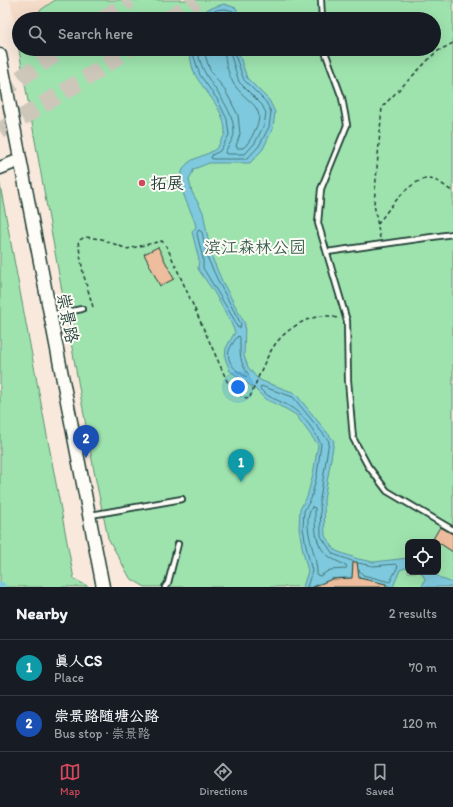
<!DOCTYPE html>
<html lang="en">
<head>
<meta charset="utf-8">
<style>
  :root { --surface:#171b24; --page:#242831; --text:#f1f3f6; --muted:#9ea1a6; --line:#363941; --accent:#d1495b }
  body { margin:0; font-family:Itim,"LXGW WenKai TC",sans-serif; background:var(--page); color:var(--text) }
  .controls { position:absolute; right:12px; bottom:12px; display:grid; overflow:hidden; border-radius:8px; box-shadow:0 4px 16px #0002 }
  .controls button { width:36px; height:36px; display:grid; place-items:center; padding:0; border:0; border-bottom:1px solid var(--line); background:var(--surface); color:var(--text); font:20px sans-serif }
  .you { position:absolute; left:238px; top:387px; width:14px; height:14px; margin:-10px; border:3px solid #fff; border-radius:50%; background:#1a73e8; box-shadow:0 0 0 6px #1a73e833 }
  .badge { display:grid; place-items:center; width:26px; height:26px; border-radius:50%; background:var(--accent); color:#fff; font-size:13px; font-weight:700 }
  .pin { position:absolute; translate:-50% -33px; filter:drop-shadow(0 1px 2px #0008) }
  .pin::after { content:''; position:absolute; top:21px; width:14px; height:12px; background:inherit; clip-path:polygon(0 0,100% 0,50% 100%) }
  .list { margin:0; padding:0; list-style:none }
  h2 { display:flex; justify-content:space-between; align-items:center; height:52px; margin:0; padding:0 16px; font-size:17px }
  h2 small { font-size:13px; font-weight:400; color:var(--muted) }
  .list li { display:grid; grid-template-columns:26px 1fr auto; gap:12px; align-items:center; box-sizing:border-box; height:56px; padding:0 16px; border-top:1px solid var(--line) }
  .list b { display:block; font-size:15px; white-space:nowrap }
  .list p { margin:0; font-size:13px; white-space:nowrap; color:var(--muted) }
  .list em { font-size:13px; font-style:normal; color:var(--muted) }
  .icon { flex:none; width:22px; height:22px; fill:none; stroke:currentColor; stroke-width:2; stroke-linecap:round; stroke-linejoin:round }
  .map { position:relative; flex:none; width:453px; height:587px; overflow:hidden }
  .search { position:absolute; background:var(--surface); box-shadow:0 4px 16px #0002; left:12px; right:12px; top:12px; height:44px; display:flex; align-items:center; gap:10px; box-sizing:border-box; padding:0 14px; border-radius:22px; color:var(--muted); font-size:15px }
  .sheet { height:164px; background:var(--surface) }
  nav { display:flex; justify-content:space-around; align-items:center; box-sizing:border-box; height:56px; border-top:1px solid var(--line); background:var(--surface); font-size:11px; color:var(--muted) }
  nav a { display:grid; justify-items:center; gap:2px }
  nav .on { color:var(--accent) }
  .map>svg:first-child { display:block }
  .built { fill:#f5dcc9 }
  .green { fill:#9ee3ae; stroke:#5e9071; fill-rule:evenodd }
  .water { fill:#7ec9dd; stroke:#589199 }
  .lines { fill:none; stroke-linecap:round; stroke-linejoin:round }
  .shore { stroke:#457578; stroke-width:1 }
  .canal { stroke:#7ec9dd; stroke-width:10 }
  .building { fill:#edbd9d; stroke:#1f3d34 }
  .motorway-tunnel { stroke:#cdc7ba; stroke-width:17; stroke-dasharray:17 8; stroke-linecap:butt }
  .service-casing { stroke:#1f3d34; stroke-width:8 }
  .tertiary-casing { stroke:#1f3d34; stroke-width:15 }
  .path { stroke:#1f3d34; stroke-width:1.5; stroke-dasharray:4 3; stroke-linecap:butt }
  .service { stroke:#fdfcf7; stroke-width:4.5 }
  .tertiary { stroke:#fdfcf7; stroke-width:12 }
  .poi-dot { fill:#d1495b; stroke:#fdfcf7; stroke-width:1.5 }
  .labels { text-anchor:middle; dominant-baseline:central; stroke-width:4; stroke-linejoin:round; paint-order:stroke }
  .poi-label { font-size:17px; fill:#1f3d34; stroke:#fdfcf7; text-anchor:start }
  .park-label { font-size:17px; fill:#385e4c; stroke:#fdfcf7 }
  .street-label { font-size:17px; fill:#1f3d34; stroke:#fdfcf7 }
</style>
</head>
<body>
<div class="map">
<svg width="453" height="587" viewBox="0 0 453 587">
  <rect width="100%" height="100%" fill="#f8e9dc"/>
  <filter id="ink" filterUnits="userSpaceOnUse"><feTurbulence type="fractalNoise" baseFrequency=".025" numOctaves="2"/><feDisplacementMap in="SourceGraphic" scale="8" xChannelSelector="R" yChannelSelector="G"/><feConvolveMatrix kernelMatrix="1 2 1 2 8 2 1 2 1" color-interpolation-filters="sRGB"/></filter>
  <g filter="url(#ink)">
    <path class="built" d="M10,0H55L28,19H19V25L15,28Z"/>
    <g class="green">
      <path d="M55,0H453V587H145L130,578L108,538L94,471L15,28L19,25V49H434V19H28ZM408,542H438V572H408Z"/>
      <path d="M0,185L74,579L89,587H0Z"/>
    </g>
    <g class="water">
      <path d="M224,4L236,8L241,19H197L208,9Z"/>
      <path d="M190,49H240L239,54L247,78L269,100L275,112L273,128L263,149L250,163H209L194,169L189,180L192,192L203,212L211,255L222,281L245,324L244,356L248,367L257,378L262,381L295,393L334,441L324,500L325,536L336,551L358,559L374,562L408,558V567L400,570L393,587C372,580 354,576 332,579L327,587H303L308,571L303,552L299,528L300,509L307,497L313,474L318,445L296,415L286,409L265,399L254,388L230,371L225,358L226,348L235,332L231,323L214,292L198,269L199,260L192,232L196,227C192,209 177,191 182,172C186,157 207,157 217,148C219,146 220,142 221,140C223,138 225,135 225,132C225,111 208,95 197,78C192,70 190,59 190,49Z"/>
      <path d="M421,572H433L442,579L453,583V587H422L425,579Z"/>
    </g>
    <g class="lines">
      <g class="shore">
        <path d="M203,19C212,11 220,6 233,11L237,19"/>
        <path d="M193,49L194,57L200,75L217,99L227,119L229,135L220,151L212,155L211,158L213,159H247L259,146L269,127L271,112L266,102L244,80L235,55L236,49"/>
        <path d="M198,49C199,81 234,100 234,133C234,140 227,146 225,153L227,154H245L255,143L264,125L266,113L262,105L239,82L231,56V49"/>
        <path d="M205,49V55L210,70L226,92L238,115L240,134L236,146L237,148H243C249,143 252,137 255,130C267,107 248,103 236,87C230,81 223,57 225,49"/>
        <path d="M199,230L202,232L207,257L219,283L241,324L240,328L237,327L235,321L203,268V259L197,234Z"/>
        <path d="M237,337L239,336L240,338C240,352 239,363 249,375L247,377C237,373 224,361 230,348C232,344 235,340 237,337Z"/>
        <path d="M312,507L315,508C315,538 315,554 346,565L347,567L345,569L330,570L320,576L317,575C318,554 300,527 312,507Z"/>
        <path d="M358,563L373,566L396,564L398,566L390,582L363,575L359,570"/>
        <path d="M307,587L312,571L307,551L303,528L304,511L311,499L317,475L321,444C314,430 304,415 289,406C279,400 268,398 260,389L261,386L293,397L329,441L320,499L321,536L333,554L352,561"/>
      </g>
      <path class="canal" d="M0,587H1"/>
    </g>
    <g class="building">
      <path d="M158,247L174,279L160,286L144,254Z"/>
      <path d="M440,527L453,534V552L433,539Z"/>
      <path d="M353,562H357L359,578L386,584V587H313L332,579L352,578Z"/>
    </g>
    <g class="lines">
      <g class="motorway-tunnel">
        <path d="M104,19L130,0"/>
        <path d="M169,19L196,0"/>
        <path d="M0,93L62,49"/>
        <path d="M0,131L94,73L128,49"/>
      </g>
      <defs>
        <g id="service">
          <path d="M321,0L322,19"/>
          <path d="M324,49L342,98L347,125L321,189L318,223L347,321L348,380L353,438L368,466L387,491L453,530"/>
          <path d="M327,252L453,234"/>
          <path d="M51,315L82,309"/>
          <path d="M91,515L182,499"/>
          <path d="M165,587L168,583L178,544"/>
        </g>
        <g id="tertiary">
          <path d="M0,55L103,587"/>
          <path d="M0,168L20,160"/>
        </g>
      </defs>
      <use href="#service" class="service-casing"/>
      <use href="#tertiary" class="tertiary-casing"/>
      <g class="path">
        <path d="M431,49L436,52"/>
        <path d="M378,224C388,210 414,172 434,180C441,182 447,188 453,192"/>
        <path d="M380,238L374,204L382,107L436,52L453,43"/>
        <path d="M93,307L83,273L78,241L85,237L102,239L127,249L162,241L167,247L232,392L249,399C257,382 263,362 274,346C284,331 305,317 323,316C328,315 333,317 338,318"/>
      </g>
      <use href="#service" class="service"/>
      <use href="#tertiary" class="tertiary"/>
    </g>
  </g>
  <circle class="poi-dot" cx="142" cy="183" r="4"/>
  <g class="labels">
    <g class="poi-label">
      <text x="150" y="183">拓展</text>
    </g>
    <g class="park-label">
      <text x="255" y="247">滨江森林公园</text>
    </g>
    <g class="street-label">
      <text transform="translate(68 318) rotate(79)">崇景路</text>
    </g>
  </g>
</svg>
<div class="controls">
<button><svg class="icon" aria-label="locate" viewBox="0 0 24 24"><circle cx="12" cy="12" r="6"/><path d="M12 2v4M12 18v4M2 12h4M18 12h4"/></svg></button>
</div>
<div class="you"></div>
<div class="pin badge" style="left:241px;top:482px;background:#0f9aa8">1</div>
<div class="pin badge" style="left:86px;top:458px;background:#1a4fb4">2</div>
<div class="search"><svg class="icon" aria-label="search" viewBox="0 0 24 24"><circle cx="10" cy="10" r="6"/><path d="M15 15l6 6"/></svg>Search here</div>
</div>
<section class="sheet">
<h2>Nearby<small>2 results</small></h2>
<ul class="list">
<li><span class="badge" style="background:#0f9aa8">1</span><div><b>真人CS</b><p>Place</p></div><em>70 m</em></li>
<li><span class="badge" style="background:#1a4fb4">2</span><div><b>崇景路随塘公路</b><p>Bus stop · 崇景路</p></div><em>120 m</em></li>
</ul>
</section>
<nav>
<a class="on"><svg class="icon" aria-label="map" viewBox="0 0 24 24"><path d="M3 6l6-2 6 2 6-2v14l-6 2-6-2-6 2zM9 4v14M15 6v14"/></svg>Map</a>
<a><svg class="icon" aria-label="directions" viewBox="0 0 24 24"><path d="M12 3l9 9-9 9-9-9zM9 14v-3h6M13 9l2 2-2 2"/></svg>Directions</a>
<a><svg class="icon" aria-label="saved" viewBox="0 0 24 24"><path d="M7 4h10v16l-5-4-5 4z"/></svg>Saved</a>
</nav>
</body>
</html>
